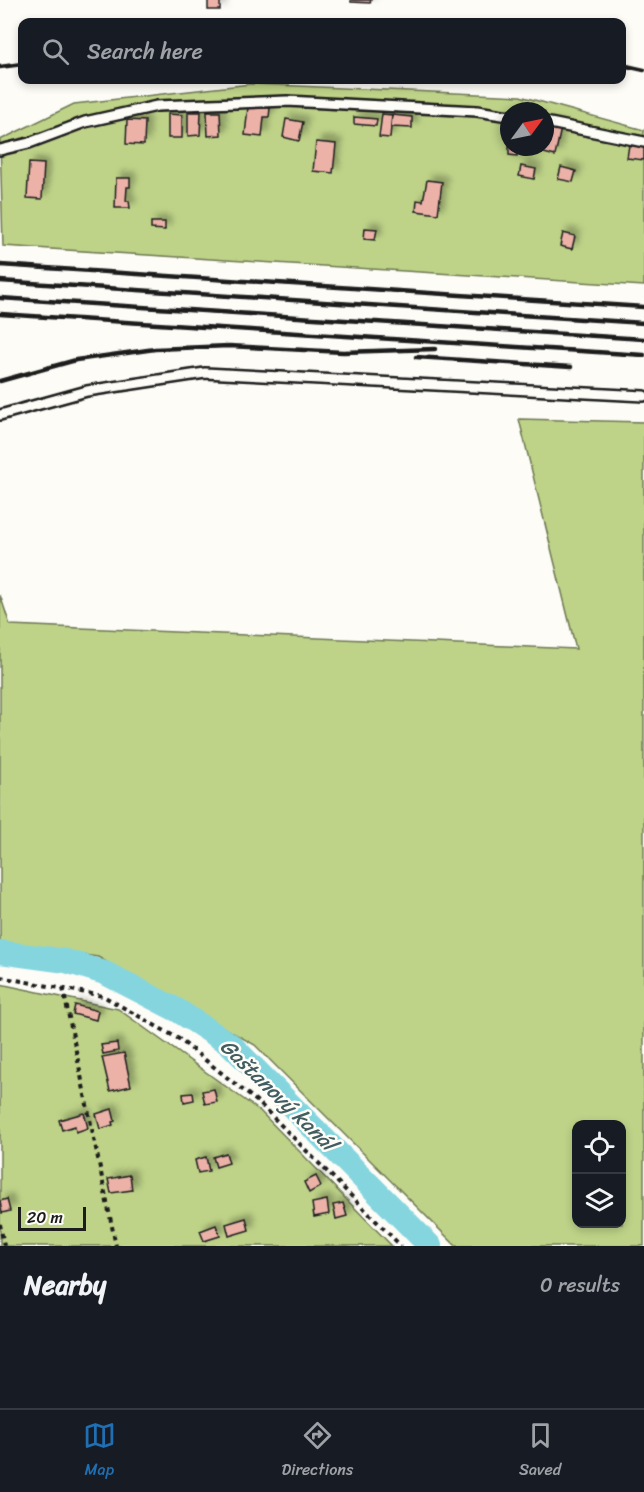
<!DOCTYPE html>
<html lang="en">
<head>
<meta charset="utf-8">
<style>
  :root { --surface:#171b24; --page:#242831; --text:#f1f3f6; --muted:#9ea1a6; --line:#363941; --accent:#1f6fb2 }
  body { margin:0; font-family:Sriracha,sans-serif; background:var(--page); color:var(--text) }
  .controls { position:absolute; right:18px; bottom:18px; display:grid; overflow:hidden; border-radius:12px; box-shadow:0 3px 9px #0003 }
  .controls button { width:54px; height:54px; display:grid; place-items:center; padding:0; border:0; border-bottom:2px solid var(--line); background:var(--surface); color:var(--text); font:30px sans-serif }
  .compass { position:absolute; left:500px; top:102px; width:54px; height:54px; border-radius:50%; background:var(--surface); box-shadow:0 3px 9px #0003; rotate:57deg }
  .scale { position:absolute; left:18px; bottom:15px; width:68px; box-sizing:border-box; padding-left:6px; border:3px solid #1c1c1c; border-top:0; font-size:16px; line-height:21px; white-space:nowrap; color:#1c1c1c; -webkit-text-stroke:4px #fdfcf7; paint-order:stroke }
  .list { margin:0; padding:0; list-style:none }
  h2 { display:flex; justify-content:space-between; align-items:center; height:78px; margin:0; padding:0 24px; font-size:26px }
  h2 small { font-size:20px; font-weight:400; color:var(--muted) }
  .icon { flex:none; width:33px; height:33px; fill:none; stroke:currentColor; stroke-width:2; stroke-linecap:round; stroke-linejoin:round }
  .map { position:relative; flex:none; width:644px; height:1246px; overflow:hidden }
  .search { position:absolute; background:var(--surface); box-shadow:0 3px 9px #0003; left:18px; right:18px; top:18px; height:66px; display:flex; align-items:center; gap:15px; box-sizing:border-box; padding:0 21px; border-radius:12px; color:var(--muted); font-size:22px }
  .sheet { height:162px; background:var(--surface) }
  nav { display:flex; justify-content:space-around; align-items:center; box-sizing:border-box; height:84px; border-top:2px solid var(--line); background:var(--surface); font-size:16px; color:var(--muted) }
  nav a { display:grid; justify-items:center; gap:3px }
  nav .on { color:var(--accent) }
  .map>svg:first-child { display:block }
  .green { fill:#bed388; stroke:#6d7852; stroke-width:1.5; fill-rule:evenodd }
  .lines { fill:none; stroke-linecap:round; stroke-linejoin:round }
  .canal { stroke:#85d5df; stroke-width:24 }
  .building { fill:#ecb2a8; stroke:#1c1c1c; stroke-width:1.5; filter:url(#shadow) }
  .service-casing { stroke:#1c1c1c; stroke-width:14 }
  .path { stroke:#1c1c1c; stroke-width:4; stroke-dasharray:4.5 4.5; stroke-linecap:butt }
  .service { stroke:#fdfcf7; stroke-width:9 }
  .rail { stroke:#1c1c1c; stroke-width:4.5 }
  .labels { text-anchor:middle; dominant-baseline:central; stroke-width:5; stroke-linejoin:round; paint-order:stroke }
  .water-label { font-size:21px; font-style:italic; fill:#415d60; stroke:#fdfcf7 }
</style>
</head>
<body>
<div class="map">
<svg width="644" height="1246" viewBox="0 0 644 1246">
  <defs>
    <filter id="shadow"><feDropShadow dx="5.5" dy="-5.5" stdDeviation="3" flood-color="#0004"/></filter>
  </defs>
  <rect width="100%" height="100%" fill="#fdfcf7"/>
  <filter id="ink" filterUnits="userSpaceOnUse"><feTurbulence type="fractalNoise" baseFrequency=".0167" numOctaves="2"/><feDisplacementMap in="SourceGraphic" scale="12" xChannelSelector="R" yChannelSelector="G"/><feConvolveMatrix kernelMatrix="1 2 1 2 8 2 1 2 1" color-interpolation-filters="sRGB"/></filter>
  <g filter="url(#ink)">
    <g class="green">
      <path d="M251,84L520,96L644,130V286L3,246L0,140L74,104ZM509,111H545V147H509Z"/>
      <path d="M519,419L644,422V1246H456L255,1045L98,957L0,943V595L10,625L576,649ZM622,1124V1224H576V1124Z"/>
      <path d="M0,984L118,1009L260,1111L392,1246H0Z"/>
    </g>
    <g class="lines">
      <path class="canal" d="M0,952L66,961L105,973L177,1010L231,1045L430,1246"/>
    </g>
    <g class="building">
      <rect x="208" y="0" width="12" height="10"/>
      <path d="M351,0H371L370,3L351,2Z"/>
      <path d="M248,107L270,108L269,117H264L262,137L245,135Z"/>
      <path d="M188,112H201L200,135L188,136Z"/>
      <path d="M207,112H220L221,135L208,136Z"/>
      <path d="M168,114L182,115V138H168Z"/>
      <path d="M382,114L392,115L390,138L379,137Z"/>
      <path d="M392,115L412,117V128L391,127Z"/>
      <path d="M354,117L377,119L376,126L354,124Z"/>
      <path d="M286,119L303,122L299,141L283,137Z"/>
      <path d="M127,120L145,121L144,145L126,144Z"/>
      <path d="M545,125L561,128L555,156L544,153Z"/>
      <path d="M316,142L336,144L333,173L313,171Z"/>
      <path d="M629,145L644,147V160L627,158Z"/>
      <path d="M509,147H518L517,156L509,155Z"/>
      <path d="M29,163L44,164L42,199L27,198Z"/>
      <path d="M521,166L536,169L534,179L519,176Z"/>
      <path d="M561,167L576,171L573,182L558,179Z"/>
      <path d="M116,178H130V187H127L126,201H129L130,208H115Z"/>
      <path d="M427,180L442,182L438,214L416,211L417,200L423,201Z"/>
      <path d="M151,222H165V230L151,229Z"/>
      <path d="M365,228L377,229L375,240L364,239Z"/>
      <path d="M563,233L575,236L572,249L560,246Z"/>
      <path d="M75,1005L98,1011L96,1020L73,1014Z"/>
      <path d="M117,1043L118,1051L103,1054L101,1045Z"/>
      <path d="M124,1053L131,1086L110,1091L102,1057Z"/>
      <path d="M214,1089L217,1102L205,1104L202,1091Z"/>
      <path d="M193,1093L194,1100L184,1102L183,1094Z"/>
      <path d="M112,1109L115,1121L112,1122L113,1125L100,1129L96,1114Z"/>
      <path d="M84,1113L88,1128L76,1132L75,1126L62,1130L59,1120Z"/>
      <path d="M226,1153L229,1163L216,1167L213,1157Z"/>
      <path d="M206,1157L209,1171L198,1173L195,1160Z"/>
      <path d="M130,1175L132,1190L111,1193L108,1179Z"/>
      <path d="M316,1176L321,1186L309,1193L304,1182Z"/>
      <path d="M7,1199L10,1211L2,1213L0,1201Z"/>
      <path d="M327,1200L329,1214L314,1217L312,1203Z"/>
      <path d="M343,1203L347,1216L336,1219L333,1205Z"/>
      <path d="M246,1218L249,1230L229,1236L226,1224Z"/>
      <path d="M216,1225L220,1236L204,1241L200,1231Z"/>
    </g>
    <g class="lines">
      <defs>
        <g id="service">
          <path d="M545,122L644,142"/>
          <path d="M0,150L29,143L85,122L157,106L287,101L477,111L509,116"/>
          <path d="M0,415L87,391L205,373L644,396"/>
        </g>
      </defs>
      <use href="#service" class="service-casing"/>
      <g class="path">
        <path d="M0,977L103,996L179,1039L259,1103L401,1246"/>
        <path d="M63,988L116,1246"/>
        <path d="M0,1224L4,1246"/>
      </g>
      <use href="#service" class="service"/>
      <g class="rail">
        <path d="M622,65L644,70"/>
        <path d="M0,67L22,64"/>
        <path d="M0,265L644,307"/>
        <path d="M0,281L644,323"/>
        <path d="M0,298L644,339"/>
        <path d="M0,314L644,355"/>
        <path d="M416,357L571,367"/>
        <path d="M0,381L76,360L155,349L229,346L343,352L435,349"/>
      </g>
    </g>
  </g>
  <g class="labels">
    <g class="water-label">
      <text transform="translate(278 1095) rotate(44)">Gaštanový kanál</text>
    </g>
  </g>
</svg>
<div class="controls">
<button><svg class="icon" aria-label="locate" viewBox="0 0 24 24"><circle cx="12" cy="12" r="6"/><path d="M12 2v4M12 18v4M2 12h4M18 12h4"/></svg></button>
<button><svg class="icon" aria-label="layers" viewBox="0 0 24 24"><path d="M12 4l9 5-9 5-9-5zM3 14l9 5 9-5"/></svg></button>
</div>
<svg class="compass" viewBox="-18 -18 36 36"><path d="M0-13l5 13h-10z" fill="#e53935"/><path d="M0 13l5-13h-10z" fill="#9ea1a6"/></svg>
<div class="scale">20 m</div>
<div class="search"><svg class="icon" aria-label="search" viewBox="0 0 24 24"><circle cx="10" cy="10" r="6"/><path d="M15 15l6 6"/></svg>Search here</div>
</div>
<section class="sheet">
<h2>Nearby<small>0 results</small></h2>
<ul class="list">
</ul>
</section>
<nav>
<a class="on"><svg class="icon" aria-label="map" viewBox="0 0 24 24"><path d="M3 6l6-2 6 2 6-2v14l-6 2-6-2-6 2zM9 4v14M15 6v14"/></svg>Map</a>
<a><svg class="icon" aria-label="directions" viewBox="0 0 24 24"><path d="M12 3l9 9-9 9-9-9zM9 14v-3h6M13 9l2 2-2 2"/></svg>Directions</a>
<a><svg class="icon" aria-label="saved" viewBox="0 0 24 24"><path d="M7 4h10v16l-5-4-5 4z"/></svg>Saved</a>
</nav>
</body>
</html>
